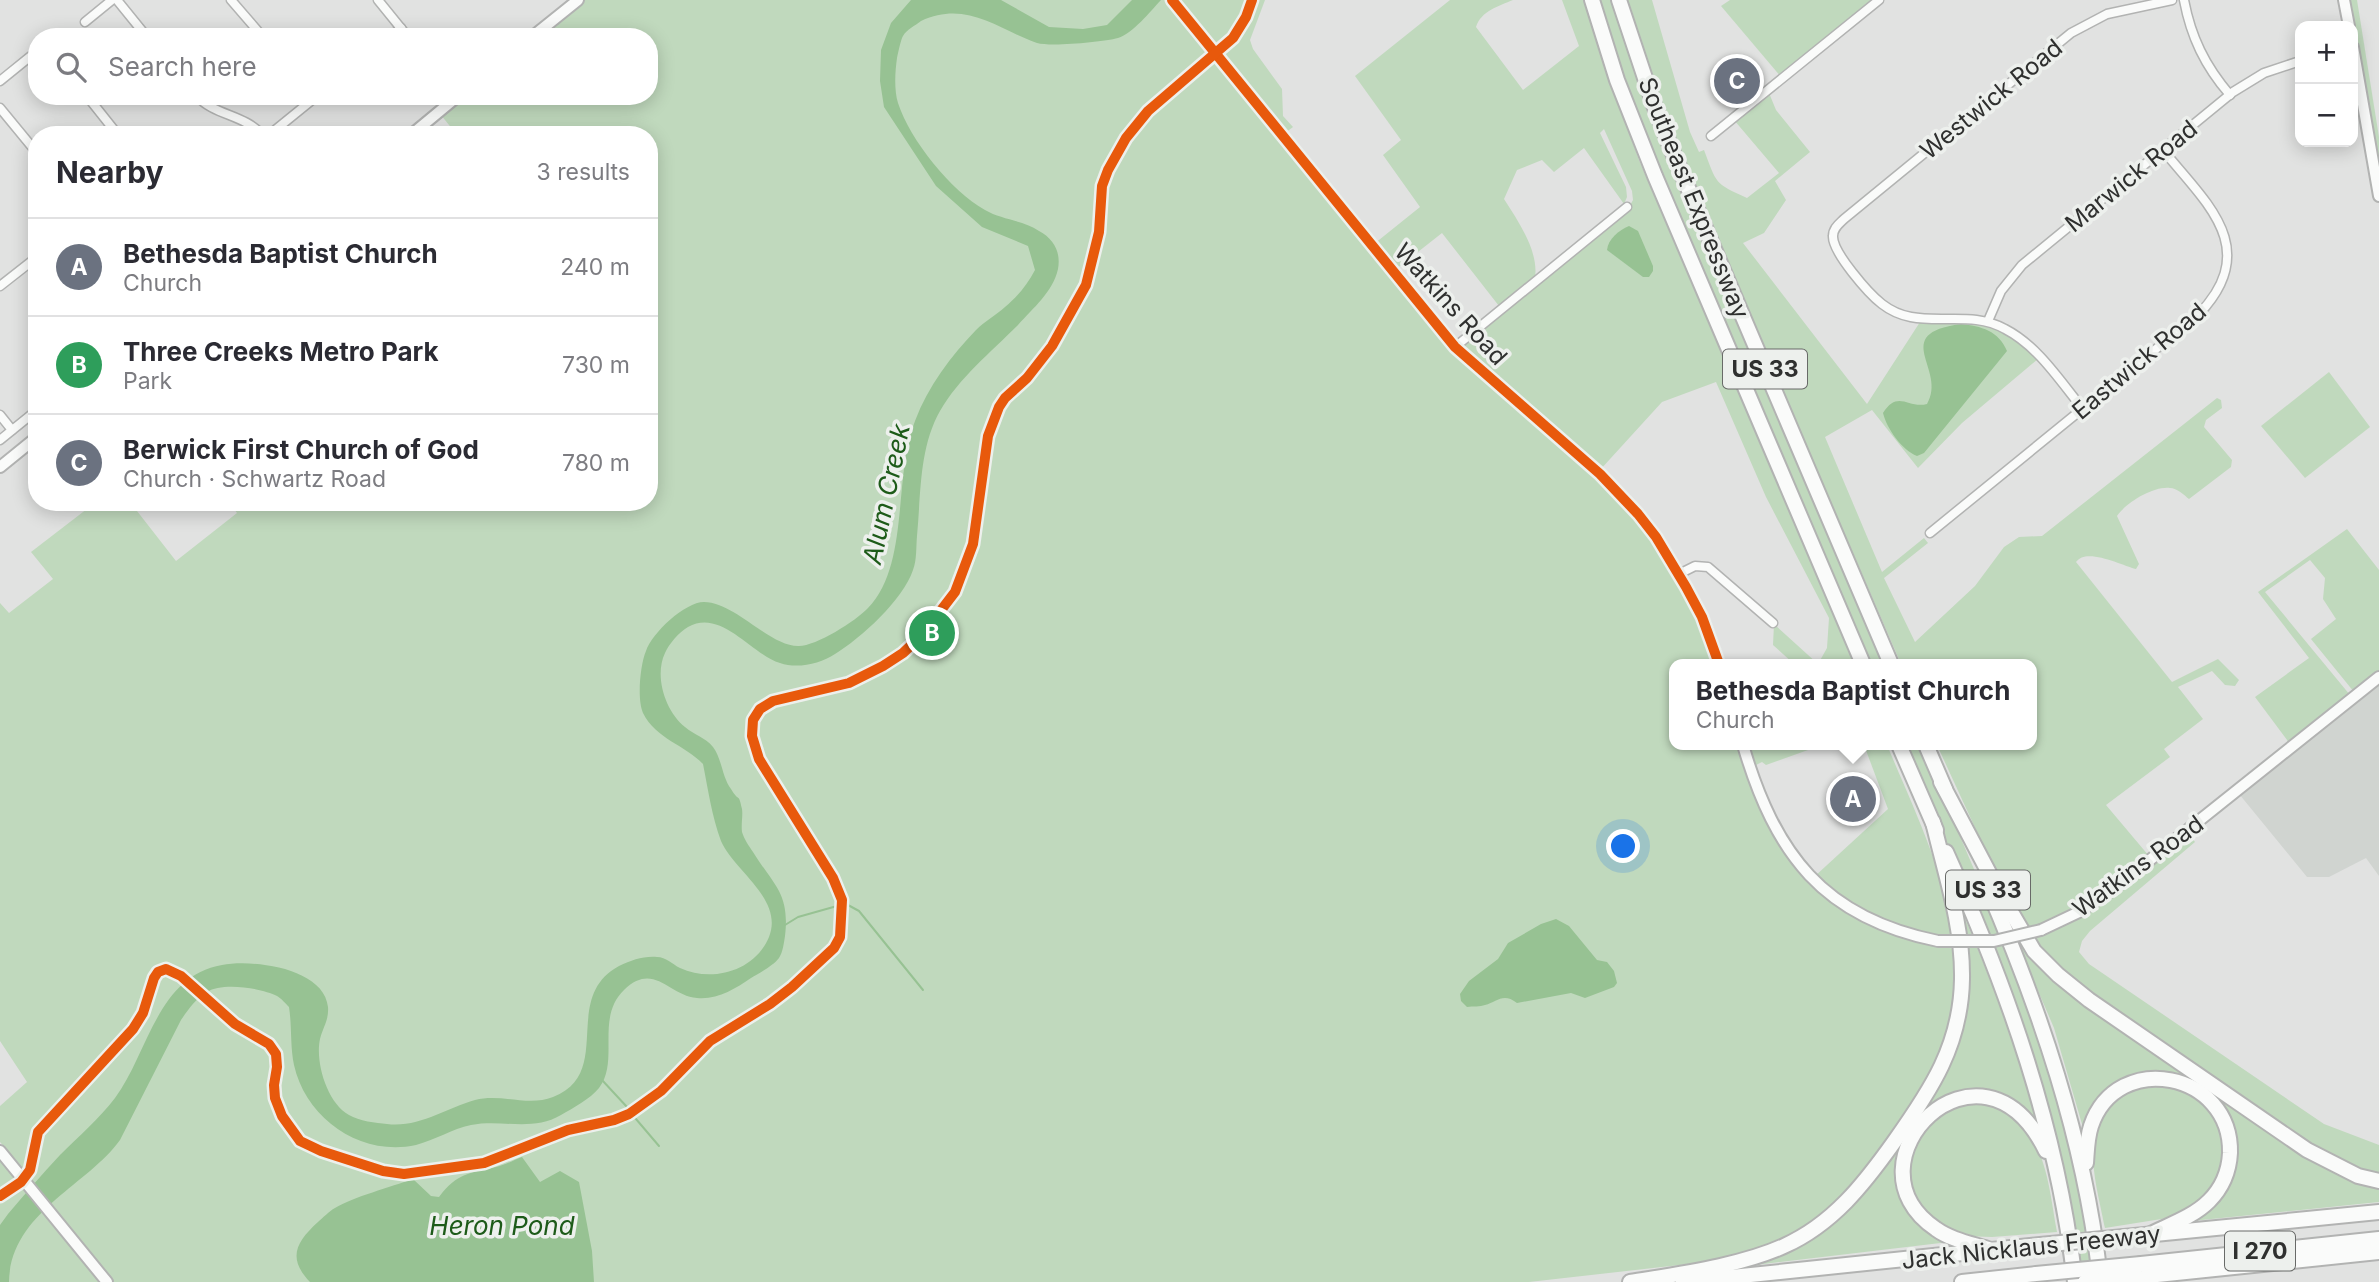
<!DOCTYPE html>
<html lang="en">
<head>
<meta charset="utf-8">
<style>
  :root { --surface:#fff; --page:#f2f2f3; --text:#2b2b33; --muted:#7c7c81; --line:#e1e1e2; --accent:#6d6e6d }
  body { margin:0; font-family:Inter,sans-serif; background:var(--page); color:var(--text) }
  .controls { position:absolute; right:21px; top:21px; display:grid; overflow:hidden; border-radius:14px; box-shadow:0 4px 18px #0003 }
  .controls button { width:63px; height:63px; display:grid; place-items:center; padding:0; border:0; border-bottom:2px solid var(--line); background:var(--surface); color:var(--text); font:35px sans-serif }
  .you { position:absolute; left:1624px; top:847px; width:24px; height:24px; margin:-18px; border:5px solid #fff; border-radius:50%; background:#1a73e8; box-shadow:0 0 0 10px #1a73e833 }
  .badge { display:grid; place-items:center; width:46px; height:46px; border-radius:50%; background:var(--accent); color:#fff; font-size:23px; font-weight:700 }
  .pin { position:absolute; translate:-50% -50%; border:4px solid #fff; box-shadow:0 2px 7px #0006 }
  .popup { position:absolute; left:1669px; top:659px; width:368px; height:91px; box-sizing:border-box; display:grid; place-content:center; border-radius:14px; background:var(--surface); filter:drop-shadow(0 2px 5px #0005); font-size:23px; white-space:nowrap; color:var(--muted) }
  .popup b { font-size:26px; color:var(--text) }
  .popup::after { content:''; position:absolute; left:50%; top:100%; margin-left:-14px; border:14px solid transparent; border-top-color:var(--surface) }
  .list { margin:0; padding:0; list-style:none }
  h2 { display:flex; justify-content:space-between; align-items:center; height:91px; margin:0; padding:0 28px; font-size:30px }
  h2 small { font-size:23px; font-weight:400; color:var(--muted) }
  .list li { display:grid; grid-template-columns:46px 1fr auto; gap:21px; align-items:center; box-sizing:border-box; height:98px; padding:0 28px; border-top:2px solid var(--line) }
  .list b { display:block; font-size:26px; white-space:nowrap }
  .list p { margin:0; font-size:23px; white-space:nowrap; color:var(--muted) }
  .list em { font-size:23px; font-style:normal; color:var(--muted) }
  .icon { flex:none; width:38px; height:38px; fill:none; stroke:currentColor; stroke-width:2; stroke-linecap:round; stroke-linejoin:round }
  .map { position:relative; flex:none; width:2379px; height:1282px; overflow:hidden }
  .search { position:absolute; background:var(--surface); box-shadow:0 4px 18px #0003; left:28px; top:28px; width:630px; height:77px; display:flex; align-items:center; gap:18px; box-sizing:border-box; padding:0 24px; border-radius:28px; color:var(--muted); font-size:26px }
  .panel { position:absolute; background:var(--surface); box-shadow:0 4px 18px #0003; left:28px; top:126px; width:630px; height:385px; border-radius:28px }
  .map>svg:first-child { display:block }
  .built { fill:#d0d4d0 }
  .green { fill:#c0d9bd }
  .water { fill:#97c293 }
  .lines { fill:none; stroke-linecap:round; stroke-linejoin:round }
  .stream { stroke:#97c293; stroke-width:2 }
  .street-casing { stroke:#b2b3b2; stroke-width:11 }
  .secondary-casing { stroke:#b2b3b2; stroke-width:14 }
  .highway-casing { stroke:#b2b3b2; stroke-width:18 }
  .street { stroke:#fafbfa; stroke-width:8 }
  .secondary { stroke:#fafbfa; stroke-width:10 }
  .highway { stroke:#fafbfa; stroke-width:14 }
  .secondary-bridge-casing { stroke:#b2b3b2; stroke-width:14; stroke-linecap:butt }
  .highway-bridge-casing { stroke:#b2b3b2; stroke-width:18; stroke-linecap:butt }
  .secondary-bridge { stroke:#fafbfa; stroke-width:10 }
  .highway-bridge { stroke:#fafbfa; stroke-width:14 }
  .cycleway-casing { stroke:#edf0ed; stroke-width:15 }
  .cycleway { stroke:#e8590c; stroke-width:10 }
  .labels { text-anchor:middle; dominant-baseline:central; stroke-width:7; stroke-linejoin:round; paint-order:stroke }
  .shield { fill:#edf0ed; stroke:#686a68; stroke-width:2 }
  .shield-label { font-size:23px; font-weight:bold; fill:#2f302f }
  .street-label { font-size:24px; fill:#2f302f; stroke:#edf0ed }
  .water-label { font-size:26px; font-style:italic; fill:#1d5b19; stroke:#edf0ed }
</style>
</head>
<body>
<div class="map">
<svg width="2379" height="1282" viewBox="0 0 2379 1282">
  <rect width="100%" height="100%" fill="#e1e2e1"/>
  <path class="built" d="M2379,670V876L2366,858L2329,877H2307L2235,789Z"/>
  <g class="green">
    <path d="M583,0H1265L1250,40L1253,49L1282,89L1283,116L1293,127L1285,133L1422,314L1604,481L1640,522L1660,550L1695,613L1715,664H1674V745H1740L1755,795L1786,853L1863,921L1888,933L1927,945L1957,949V1005L1931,1081L1869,1172L1820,1221L1773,1247L1724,1260L1529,1282H0V1158L20,1183L19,1164L0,1142V1106L27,1082L0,1041V603L9,613L53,579L31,552L96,502H130L176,561L237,513L229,502H649V135H457L441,115L464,96H649V37H538Z"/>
    <path d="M1450,0H1513C1499,6 1481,11 1476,27L1523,90L1579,46L1562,0H1585L1600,53L1639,160L1854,664H1794L1773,645L1774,624L1818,664L1827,648L1829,618L1766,497L1716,382L1662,402L1600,470L1465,353L1463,345L1628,209L1633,200L1632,191L1604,129L1600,133L1626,187L1627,197L1624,204L1584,148L1554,172L1542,160L1517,170L1504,199C1518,221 1539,251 1535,278L1499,306L1442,233L1395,270L1374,244L1420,207L1383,155L1401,140L1355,76Z"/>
    <path d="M1598,0H1614L1887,664H1870L1636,117Z"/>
    <path d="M1627,0H1652L1690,132L1699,152L1704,150C1717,184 1714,183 1747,198L1779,173L1734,120L1769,93L1776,110L1810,152L1775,181L1786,200L1764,233L1743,243L1867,404L1920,322L1984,323L2014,338L2038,359L1962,423L1918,468L1872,410L1825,437L1882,572L1924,538L1928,543L1884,578L1915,642L1975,586L2004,547L2019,537L2042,536L2217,398L2221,400L2222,408L2206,420L2204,427L2232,460L2231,467L2189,499C2184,495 2177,488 2170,488C2153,486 2126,503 2117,516L2139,564L2136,569C2121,565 2086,547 2076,562L2172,682L2218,659L2239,680L2235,686L2225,685L2212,671L2178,687L2203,719L2164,749L2170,757L2106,805L2149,856C2113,884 2078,913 2033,926L2035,937C2090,922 2146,871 2189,834L2195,842L2090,931L2082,941L2079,952L2089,964L2324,1124L2379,1145V1178L2332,1160L2113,1012L2050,962L2006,895L1937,745H2032V664H1901L1755,327L1658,97Z"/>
    <path d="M1730,0H1874L1781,77L1721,6Z"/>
    <path d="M2349,0H2357L2379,137V167Z"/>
    <path d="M2329,372L2370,427L2305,478L2261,426Z"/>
    <path d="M2347,529L2379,570V670L2354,692L2311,639L2336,619L2323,599L2325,578L2310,560L2265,592L2350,695L2290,744L2255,697L2309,658L2258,592Z"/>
    <path d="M1747,745H1822L1766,765L1762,762L1754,766Z"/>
    <path d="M1864,745H1887C1913,807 1944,871 1955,938C1891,932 1864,914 1814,877L1888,809Z"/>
    <path d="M1904,745H1921L2020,977L2068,1124L2096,1282H2080L2078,1258L1985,935Z"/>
    <path d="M1956,898C1989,972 2016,1046 2039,1124L2036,1125L2014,1103L1935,1106L1900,1177L1949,1242L1739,1267L1858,1196L1959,1028Z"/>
    <path d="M2009,923L2024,943L2291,1144L2379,1185V1202L2182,1222L2205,1209L2234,1151L2207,1092L2134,1079L2084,1131L2054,1028Z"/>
    <path d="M2172,1084L2204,1101L2220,1122L2225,1166L2206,1199L2174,1217L2105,1228C2098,1189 2077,1128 2116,1099C2121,1095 2127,1089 2134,1087C2146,1084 2159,1085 2172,1084Z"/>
    <path d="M1986,1102C2046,1125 2047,1177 2057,1232L1992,1237L1964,1236L1950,1232L1920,1208L1910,1184V1153L1914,1141L1946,1108Z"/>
  </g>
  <g class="water">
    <path d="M911,0H1001L1049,27L1083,29L1107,25L1132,0H1161C1150,12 1133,33 1118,38C1103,42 1051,47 1037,43C997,29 967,0 921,21C915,26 907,29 903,36C901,39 898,53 897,58C895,72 894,90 898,103C910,140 951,191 985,210C1002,220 1023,220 1039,231C1054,239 1061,252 1058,269C1053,292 1033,308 1018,325C991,352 959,378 940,411C919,448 921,494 917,536C916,546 917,560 913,570C903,600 861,638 835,654C820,664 797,669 780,663C751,654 721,608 688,627C679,632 669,644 665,653C654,676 665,711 685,727C694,735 705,737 713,747C722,759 722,777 731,789C740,804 738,791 742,809C743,816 741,824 742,832C744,839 749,846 753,852C774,886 790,893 785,936C784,942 783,952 779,958C773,966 759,973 751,978C735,989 717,1000 697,998C669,996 654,961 624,990C595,1018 620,1061 599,1088C590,1099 573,1108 561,1115C532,1132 502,1119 471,1125C452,1129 435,1140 416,1145C361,1157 306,1119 294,1065C290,1046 292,1026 289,1007C286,1004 281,998 277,996C262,988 222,982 207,992C196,998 188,1010 181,1020L120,1140C87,1186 10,1213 9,1282H0V1225L8,1214C25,1194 42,1174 60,1155C79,1136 99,1119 115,1098C148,1054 157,976 222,965C253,959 324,968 328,1007C329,1020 323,1027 320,1039C315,1062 327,1103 349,1115C359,1121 376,1123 387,1124C419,1128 446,1108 475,1100C501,1093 528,1107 553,1097C615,1073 560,998 619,966C632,960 643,956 657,957C666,957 672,964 680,968C712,983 755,971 769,937C784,899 734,871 721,841C712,817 708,789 703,764C685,745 656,739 643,713C637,700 640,665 646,651C652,633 685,602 704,602C735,602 770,647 799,646C816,646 856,621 868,608C910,565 893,475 915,421C928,386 951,356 976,330C985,321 996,315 1005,307C1018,296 1027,285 1035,270L1028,246L982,227L936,186L884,107L880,81L881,50L891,23Z"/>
    <path d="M1629,226L1638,231L1653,266V271L1649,277H1643L1607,250C1608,239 1619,230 1629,226Z"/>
    <path d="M1961,324C1981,326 1999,331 2007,351L1924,453L1917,456C1902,450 1887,429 1883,413C1898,389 1908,409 1927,404C1948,369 1888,334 1961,324Z"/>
    <path d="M1556,919L1569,926L1597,960L1607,962L1614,971L1617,983L1614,987L1585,998L1571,993L1517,1003C1503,992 1497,1002 1485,1005C1480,1007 1473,1006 1467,1007L1461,1001L1460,994L1469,981L1498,959L1508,943L1541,924Z"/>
    <path d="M522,1157L540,1182L560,1171L579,1182L592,1251L594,1282H310C287,1258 296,1242 318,1222C323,1218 329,1211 335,1208C353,1197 391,1187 413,1179L431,1196L439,1197C457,1173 470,1173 496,1167C505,1165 514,1160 522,1157Z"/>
  </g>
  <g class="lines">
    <g class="stream">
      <path d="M848,905L859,911L923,990"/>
      <path d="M785,925L798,917L837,906"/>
      <path d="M602,1080L627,1107"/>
      <path d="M636,1119L659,1146"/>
    </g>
    <defs>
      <g id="street">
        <path d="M117,0L147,37"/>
        <path d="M231,0L263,37"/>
        <path d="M378,0L408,37"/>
        <path d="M2184,0C2191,37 2205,66 2230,95"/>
        <path d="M85,22L112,0"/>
        <path d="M390,37L401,28"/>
        <path d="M0,81L37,51"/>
        <path d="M87,96L118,135"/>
        <path d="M197,96C215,116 244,114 262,135"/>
        <path d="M0,108L37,153"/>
        <path d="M269,135L317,96"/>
        <path d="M1711,136L1879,0"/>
        <path d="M0,286L37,257"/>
        <path d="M1988,321L2001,291L2022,265L2233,92L2264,73L2300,61"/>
        <path d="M1455,347L1627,207"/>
        <path d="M2083,409C2060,381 2038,346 2005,329C1975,312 1943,323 1911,317C1900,315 1891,311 1882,304C1869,294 1832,252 1833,236C1833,228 1839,224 1844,219L2071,33L2107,14L2172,0"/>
        <path d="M0,415L12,430"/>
        <path d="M0,440L37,410"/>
        <path d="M1930,533L2199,314C2262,248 2206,203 2163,150"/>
        <path d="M1679,574L1695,566L1708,567L1773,623"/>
      </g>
      <g id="secondary">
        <path d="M1172,0L1455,347L1600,474L1638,514L1656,537L1686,587L1702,617L1719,664"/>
        <path d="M2344,0L2349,26"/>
        <path d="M532,37L578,0"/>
        <path d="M2353,47L2379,196"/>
        <path d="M411,135L458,96"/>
        <path d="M0,467L37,437"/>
        <path d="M1743,745C1775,854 1823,918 1938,941"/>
        <path d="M2041,930L2079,912L2111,891L2379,677"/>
        <path d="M0,1151L107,1282"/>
      </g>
      <g id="highway">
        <path d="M1592,0L1617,80L1655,176L1863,664"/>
        <path d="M1619,0L1654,105L1671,148L1891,664"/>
        <path d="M1899,745L1936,830"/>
        <path d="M1926,745L1945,789"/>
        <path d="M1941,782L1997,888L2034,951L2058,975L2089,1000L2307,1150L2358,1176L2379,1181"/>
        <path d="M1946,852C2008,989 2058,1131 2075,1282"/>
        <path d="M1985,882C2040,1009 2084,1138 2100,1277"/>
        <path d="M2086,1163C2087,1150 2087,1138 2091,1126C2117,1049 2232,1072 2230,1153C2229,1172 2222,1188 2209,1201C2193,1217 2169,1225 2149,1235"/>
        <path d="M2124,1237L2379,1212"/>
        <path d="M1991,1250C1973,1244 1951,1240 1936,1229C1838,1163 1981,1017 2046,1151"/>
        <path d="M2141,1264L2379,1239"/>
        <path d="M2138,1277L2379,1252"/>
        <path d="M1630,1282C1678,1274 1740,1266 1784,1246C1833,1224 1864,1184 1894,1142C1931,1090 1961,1045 1962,979C1963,926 1945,873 1933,822"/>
        <path d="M1683,1282L2040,1245"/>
        <path d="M1962,1282L2036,1274"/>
      </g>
    </defs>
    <use href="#street" class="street-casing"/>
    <use href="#secondary" class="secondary-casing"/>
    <use href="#highway" class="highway-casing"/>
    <use href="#street" class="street"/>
    <use href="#secondary" class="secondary"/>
    <use href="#highway" class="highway"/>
    <defs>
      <path id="secondary-bridge" d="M1938,941H1994L2041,930"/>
      <g id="highway-bridge">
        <path d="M2040,1245L2124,1237"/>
        <path d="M2036,1274L2141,1264"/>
        <path d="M2085,1282L2138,1277"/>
      </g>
    </defs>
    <use href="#secondary-bridge" class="secondary-bridge-casing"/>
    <use href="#highway-bridge" class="highway-bridge-casing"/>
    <use href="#secondary-bridge" class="secondary-bridge"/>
    <use href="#highway-bridge" class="highway-bridge"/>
    <defs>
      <g id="cycleway">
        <path d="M1172,0L1455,347L1600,474L1638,514L1656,537L1686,587L1702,617L1719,664"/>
        <path d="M0,1196L21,1182L30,1170L38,1132L133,1029L143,1013L154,978L158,972L166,969L181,976L235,1024L269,1044L276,1054L277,1067L274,1085L275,1098L282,1116L300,1141L321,1151L383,1171L404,1174L484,1163L568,1130L614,1120L629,1114L661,1091L710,1041L770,1004L792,987L834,948L840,937L842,900L833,878L759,759L752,736L753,720L760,709L773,701L849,683L883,666L903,653L922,635L955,592L973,544L988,436L999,407L1005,398L1027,378L1052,346L1086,285L1099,232L1102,186L1108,170L1126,138L1148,111L1233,38L1246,17L1252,0"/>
      </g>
    </defs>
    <use href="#cycleway" class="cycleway-casing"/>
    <use href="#cycleway" class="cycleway"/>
  </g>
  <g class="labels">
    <g class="shield">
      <rect x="1723" y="349.5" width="84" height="39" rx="5"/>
      <rect x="1946" y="870.5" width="84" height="39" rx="5"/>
      <rect x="2225" y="1231.5" width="70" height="39" rx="5"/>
    </g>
    <g class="shield-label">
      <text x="1765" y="369">US 33</text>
      <text x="1988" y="890">US 33</text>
      <text x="2260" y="1251">I 270</text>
    </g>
    <g class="street-label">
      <text transform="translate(1991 99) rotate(-39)">Westwick Road</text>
      <text transform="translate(2131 176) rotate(-39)">Marwick Road</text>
      <text transform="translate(1694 198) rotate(68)">Southeast Expressway</text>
      <text transform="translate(1451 304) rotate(48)">Watkins Road</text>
      <text transform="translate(2139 361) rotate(-40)">Eastwick Road</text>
      <text transform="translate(2138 866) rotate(-36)">Watkins Road</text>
      <text transform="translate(2031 1247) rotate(-6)">Jack Nicklaus Freeway</text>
    </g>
    <g class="water-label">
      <text transform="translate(886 494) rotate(-78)">Alum Creek</text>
      <text x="502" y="1225">Heron Pond</text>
    </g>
  </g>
</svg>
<div class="controls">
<button>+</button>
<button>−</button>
</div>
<div class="you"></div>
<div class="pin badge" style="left:1853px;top:799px;background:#6b7280">A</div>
<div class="popup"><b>Bethesda Baptist Church</b>Church</div>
<div class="pin badge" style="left:932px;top:633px;background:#2e9e5b">B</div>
<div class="pin badge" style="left:1737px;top:81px;background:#6b7280">C</div>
<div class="search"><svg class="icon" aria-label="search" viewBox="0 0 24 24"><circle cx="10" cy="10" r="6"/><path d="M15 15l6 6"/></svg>Search here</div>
<section class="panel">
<h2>Nearby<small>3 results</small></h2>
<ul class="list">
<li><span class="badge" style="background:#6b7280">A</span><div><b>Bethesda Baptist Church</b><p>Church</p></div><em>240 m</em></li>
<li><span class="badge" style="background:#2e9e5b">B</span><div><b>Three Creeks Metro Park</b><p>Park</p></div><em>730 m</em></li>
<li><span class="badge" style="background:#6b7280">C</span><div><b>Berwick First Church of God</b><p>Church · Schwartz Road</p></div><em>780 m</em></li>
</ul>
</section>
</div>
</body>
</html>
